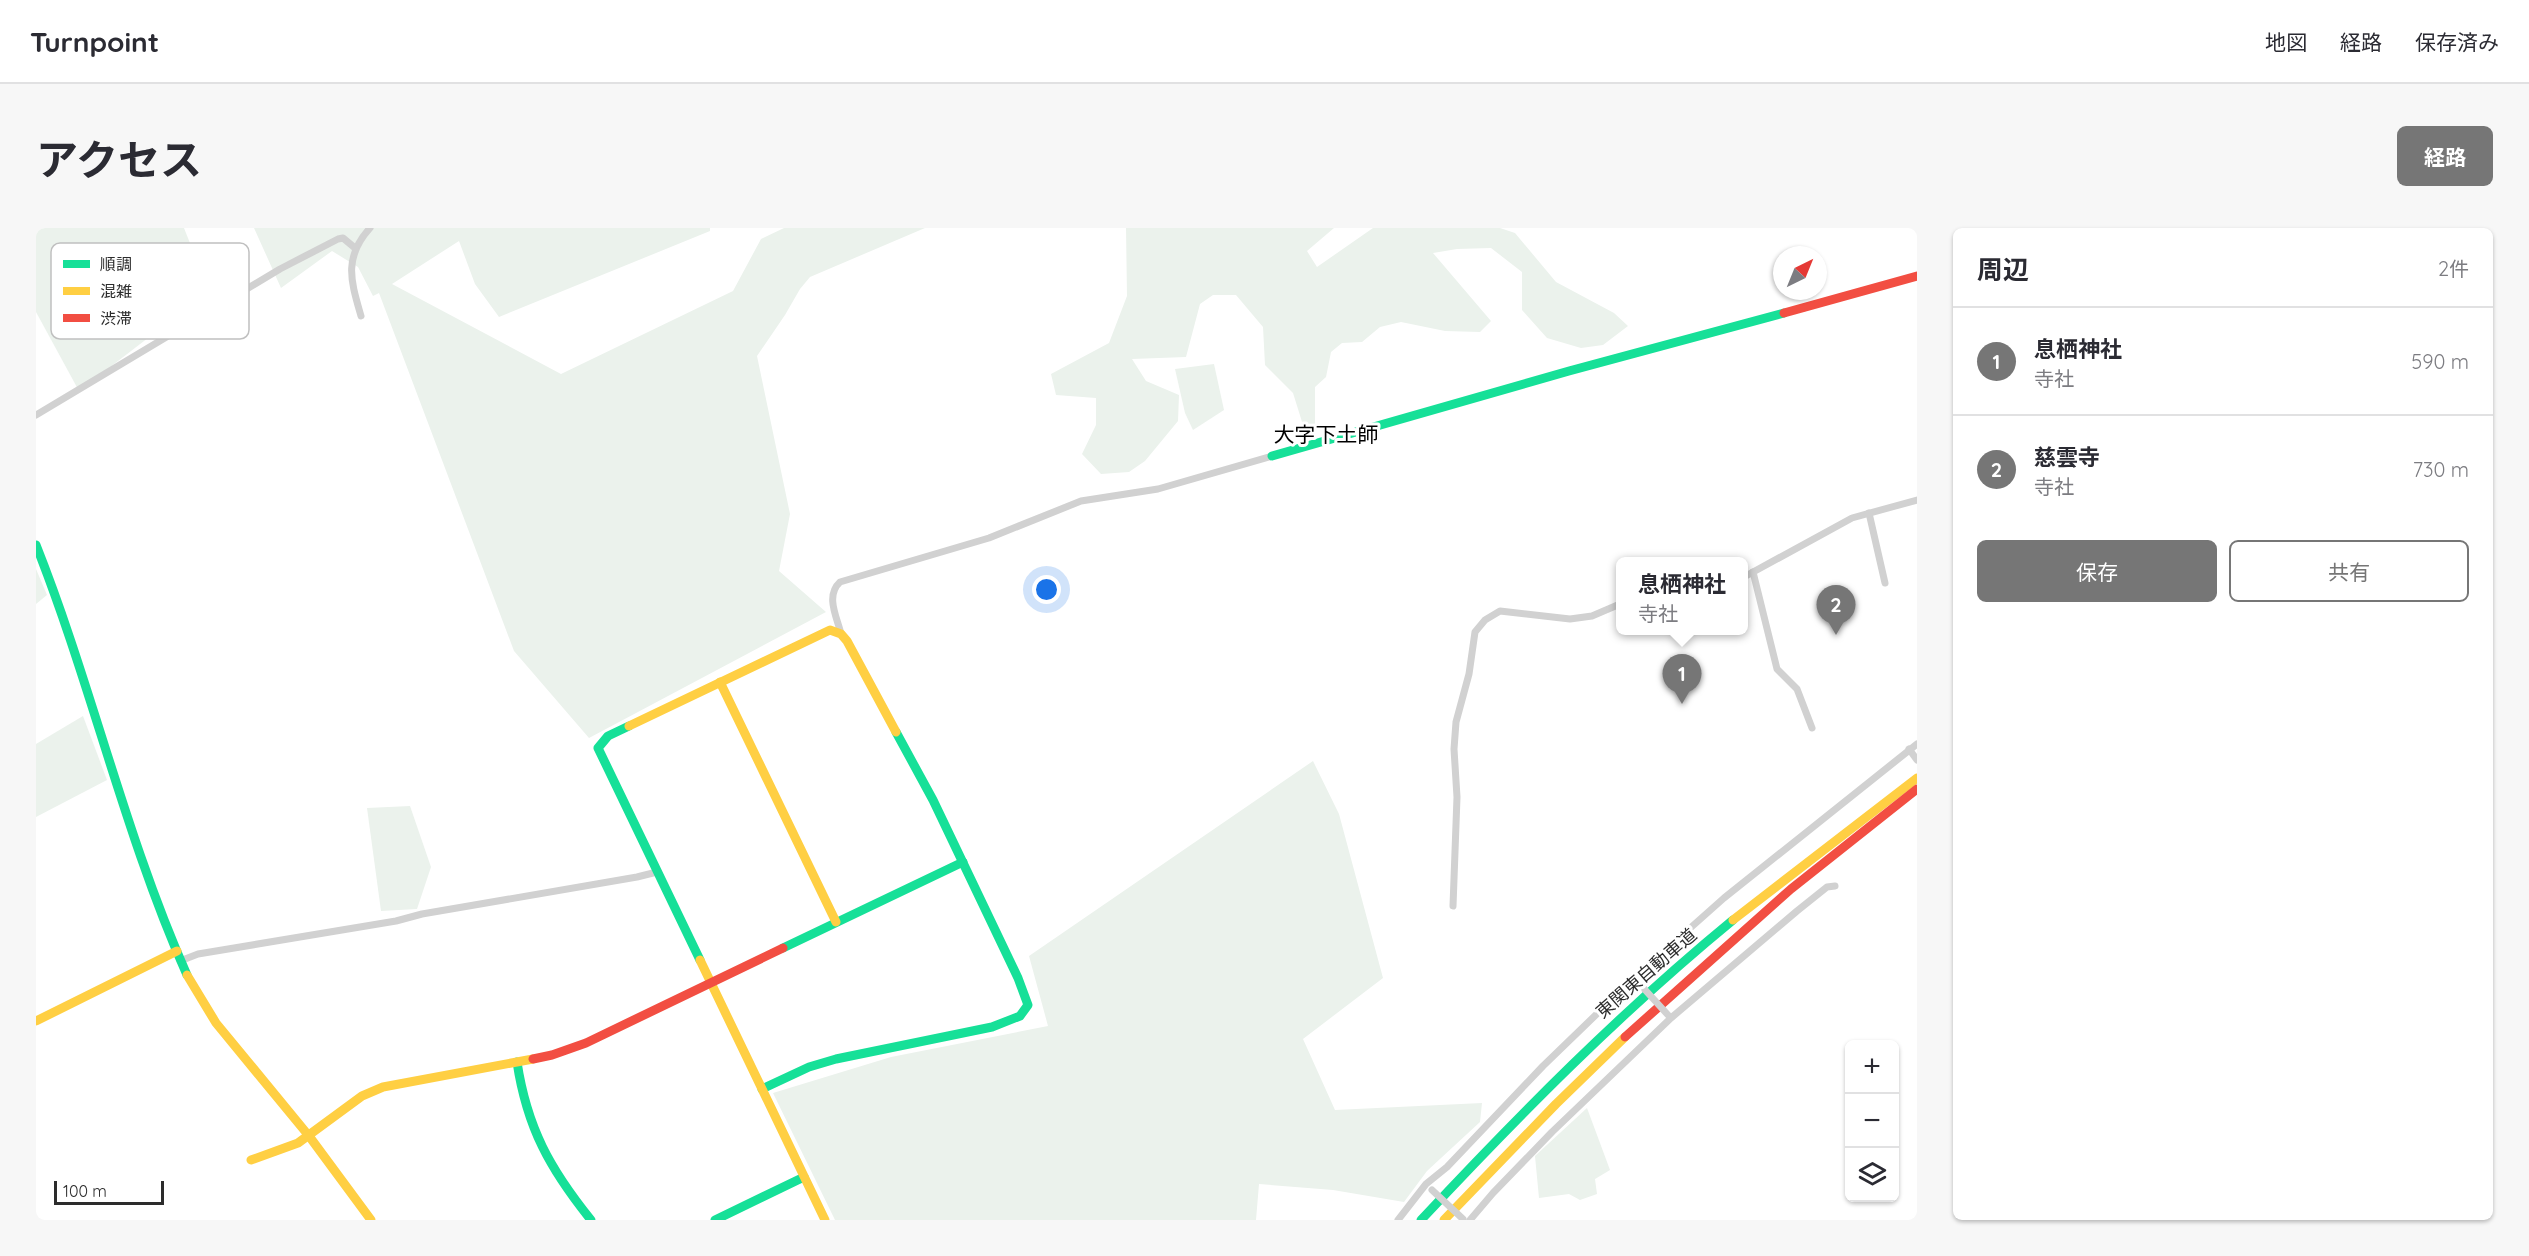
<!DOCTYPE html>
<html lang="ja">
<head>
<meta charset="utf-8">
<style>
  :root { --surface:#fff; --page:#f7f7f7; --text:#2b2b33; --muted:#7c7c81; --line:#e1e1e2; --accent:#767676 }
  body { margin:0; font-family:Quicksand,"Noto Sans JP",sans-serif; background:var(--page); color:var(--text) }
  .controls { position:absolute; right:18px; bottom:18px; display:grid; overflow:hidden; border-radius:9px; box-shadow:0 2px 4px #0004 }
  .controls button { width:54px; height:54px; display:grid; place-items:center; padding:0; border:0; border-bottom:2px solid var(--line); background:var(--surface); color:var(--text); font:30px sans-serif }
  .compass { position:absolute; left:1737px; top:18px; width:54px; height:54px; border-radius:50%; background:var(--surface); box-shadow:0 2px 4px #0004; rotate:43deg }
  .scale { position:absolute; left:18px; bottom:15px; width:110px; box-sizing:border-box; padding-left:6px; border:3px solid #2c2c2c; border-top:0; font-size:16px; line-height:21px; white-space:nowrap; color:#2c2c2c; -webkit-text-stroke:4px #fff; paint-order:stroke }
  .you { position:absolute; left:1011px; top:362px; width:21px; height:21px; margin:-15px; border:4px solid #fff; border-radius:50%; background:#1a73e8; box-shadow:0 0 0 9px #1a73e833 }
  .badge { display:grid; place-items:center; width:39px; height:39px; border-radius:50%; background:var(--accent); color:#fff; font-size:20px; font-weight:700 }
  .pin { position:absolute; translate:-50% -50px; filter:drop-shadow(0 2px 3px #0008) }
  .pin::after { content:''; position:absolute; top:32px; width:21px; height:18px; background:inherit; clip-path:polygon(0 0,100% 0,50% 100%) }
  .popup { position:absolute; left:1580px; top:329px; width:132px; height:78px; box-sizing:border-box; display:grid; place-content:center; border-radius:9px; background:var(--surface); filter:drop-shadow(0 2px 4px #0005); font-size:20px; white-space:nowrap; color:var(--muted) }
  .popup b { font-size:22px; color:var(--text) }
  .popup::after { content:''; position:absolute; left:50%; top:100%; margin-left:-12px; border:12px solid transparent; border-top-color:var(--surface) }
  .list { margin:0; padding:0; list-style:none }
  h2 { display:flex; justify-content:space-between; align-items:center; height:78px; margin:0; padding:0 24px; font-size:26px }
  h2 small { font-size:20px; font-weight:400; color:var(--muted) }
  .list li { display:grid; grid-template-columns:39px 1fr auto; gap:18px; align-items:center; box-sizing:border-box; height:108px; padding:0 24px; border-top:2px solid var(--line) }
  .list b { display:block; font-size:22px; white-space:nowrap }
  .list p { margin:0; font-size:20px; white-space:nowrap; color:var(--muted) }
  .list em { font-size:20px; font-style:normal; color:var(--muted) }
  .actions { display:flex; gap:12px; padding:18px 24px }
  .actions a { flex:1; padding:14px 0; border:2px solid var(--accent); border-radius:9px; text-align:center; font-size:21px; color:var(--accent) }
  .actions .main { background:var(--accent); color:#fff }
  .icon { flex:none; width:33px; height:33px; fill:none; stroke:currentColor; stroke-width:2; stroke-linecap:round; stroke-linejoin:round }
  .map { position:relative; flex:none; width:1881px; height:992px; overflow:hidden; border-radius:9px }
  header { display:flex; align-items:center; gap:36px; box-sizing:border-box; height:84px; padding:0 30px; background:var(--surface); border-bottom:2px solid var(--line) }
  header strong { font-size:28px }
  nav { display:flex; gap:33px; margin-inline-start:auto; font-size:21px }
  .intro { display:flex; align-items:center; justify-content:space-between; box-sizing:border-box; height:144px; padding:0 36px }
  h1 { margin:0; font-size:42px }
  .button { padding:15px 27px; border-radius:9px; background:var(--accent); color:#fff; font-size:21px; font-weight:700 }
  main { display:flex; gap:36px; padding:0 36px }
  aside { flex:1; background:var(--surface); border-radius:9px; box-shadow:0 2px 4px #0004 }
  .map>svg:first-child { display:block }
  .green { fill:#ebf2ec }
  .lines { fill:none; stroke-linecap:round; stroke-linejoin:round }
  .street { stroke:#d1d1d1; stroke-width:7 }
  .fast { stroke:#16e098; stroke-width:9 }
  .slow { stroke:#ffcf43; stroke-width:9 }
  .jam { stroke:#f24e42; stroke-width:9 }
  .street-bridge { stroke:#d1d1d1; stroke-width:7 }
  .labels { text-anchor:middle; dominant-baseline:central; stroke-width:6; stroke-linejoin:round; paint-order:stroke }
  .street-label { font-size:18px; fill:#2c2c2c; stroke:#fff }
  .quarter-label { font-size:21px; fill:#000; stroke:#fff }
  .key { fill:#fff; stroke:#c0c0c0; stroke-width:1.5 }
  .key-label { font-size:16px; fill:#2c2c2c }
</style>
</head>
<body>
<header>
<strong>Turnpoint</strong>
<nav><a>地図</a><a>経路</a><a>保存済み</a></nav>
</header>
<div class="intro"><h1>アクセス</h1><a class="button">経路</a></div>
<main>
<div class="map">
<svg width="1881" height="992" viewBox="0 0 1881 992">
  <rect width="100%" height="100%" fill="#fff"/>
  <g class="green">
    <path d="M0,0H148L173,63L43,163L0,84Z"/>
    <path d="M218,0H674V3L463,89L439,56L423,13L356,56L525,146L697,63L725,11L748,0H889L774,49L764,61L749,87L721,128L754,286L743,343L790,384L553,510L478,423L343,65L337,68L322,39L296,23L245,60Z"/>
    <path d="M1090,0H1298L1271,23L1281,39L1337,0H1464L1479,5L1520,54L1578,85L1592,98L1567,117L1545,120L1511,110L1486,82V44L1455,20L1421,21L1397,25L1455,93L1444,104L1409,103L1365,94L1344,99L1326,114L1306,115L1295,124L1290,149L1279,159V196L1267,197L1257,165L1229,137L1227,99L1200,67H1177L1164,76L1150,129L1096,131L1110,153L1143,167L1142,193L1109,233L1093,244L1065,246L1046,226L1060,197V170L1020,167L1015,146L1073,115L1091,68Z"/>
    <path d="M1178,136L1188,182L1157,202L1149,185L1139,141Z"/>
    <path d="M0,341L11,367L0,376Z"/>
    <path d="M47,488L71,552L0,589V516Z"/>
    <path d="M1277,533L1303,586L1347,750L1267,811L1299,882L1446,875L1444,894L1391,943L1368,974L1297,962L1223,956L1220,992H799L737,865L855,829L1012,798L993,728Z"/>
    <path d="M374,578L395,639L381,681L345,683L331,580Z"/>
    <path d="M1551,880L1574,942L1559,951L1561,966L1544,972L1533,966L1503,970L1499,928Z"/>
  </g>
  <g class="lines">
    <g class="street">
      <path d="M325,88C315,53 307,30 334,0"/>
      <path d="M0,187L244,41L302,11L307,10L319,20"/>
      <path d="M1833,285L1849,355"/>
      <path d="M1717,344L1741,441L1761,461L1776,500"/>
      <path d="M1708,349L1816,290L1881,272"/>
      <path d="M805,406C801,389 789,368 804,354L953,310L1045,273L1122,261L1236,228"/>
      <path d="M1873,521L1881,532"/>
      <path d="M1417,678L1421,569L1418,521L1420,494L1433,446L1439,404L1449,392L1464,383L1534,391L1556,388L1584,376"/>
      <path d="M144,733L162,726L360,693L386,686L601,649L621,644"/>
      <path d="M1362,992L1390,956L1411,939L1507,838L1598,750L1688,670L1881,516"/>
      <path d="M1434,992L1457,965L1516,904L1635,790L1761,683L1791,659L1799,658"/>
    </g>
    <g class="fast">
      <path d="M1236,228L1533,143L1748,85"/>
      <path d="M0,317C56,458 89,608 151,747"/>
      <path d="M593,498L572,508L562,520L664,732"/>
      <path d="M747,720L927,634"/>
      <path d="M481,834C491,900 514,941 555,992"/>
      <path d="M726,861L773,839L800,831L956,799L984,788L992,777L982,750L897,572L860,504"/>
      <path d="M679,992L768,949"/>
      <path d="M1385,992C1484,886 1585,784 1697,692"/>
    </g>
    <g class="slow">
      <path d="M684,454L800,694"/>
      <path d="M593,498L794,402L805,406L811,413L860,504"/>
      <path d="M1697,692L1881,550"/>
      <path d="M664,732L789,992"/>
      <path d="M151,747L180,795L273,908L335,992"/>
      <path d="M0,793L141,723"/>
      <path d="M215,932L262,915L326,868L347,859L497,831"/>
      <path d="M1408,992L1520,876L1589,809"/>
    </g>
    <g class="jam">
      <path d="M1748,85L1881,48"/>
      <path d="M1589,809L1755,661L1881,561"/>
      <path d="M497,831L516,827L550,815L747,720"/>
    </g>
    <g class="street-bridge">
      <path d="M1601,753L1632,787"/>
      <path d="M1396,962L1427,991"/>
    </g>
  </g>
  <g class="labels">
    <g class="street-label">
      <text transform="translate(1610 745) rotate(-41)">東関東自動車道</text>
    </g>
    <g class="quarter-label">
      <text x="1290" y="206">大字下土師</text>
    </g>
  </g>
  <rect x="15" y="15" width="198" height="96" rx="9" class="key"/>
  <rect x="27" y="32" width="27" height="8" fill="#16e098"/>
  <rect x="27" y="59" width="27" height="8" fill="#ffcf43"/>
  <rect x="27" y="86" width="27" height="8" fill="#f24e42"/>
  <g class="key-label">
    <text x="64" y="42">順調</text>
    <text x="64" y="69">混雑</text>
    <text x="64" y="96">渋滞</text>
  </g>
</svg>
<div class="controls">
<button>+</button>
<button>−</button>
<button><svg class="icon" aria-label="layers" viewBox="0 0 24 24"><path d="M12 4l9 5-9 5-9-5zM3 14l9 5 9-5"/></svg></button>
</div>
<svg class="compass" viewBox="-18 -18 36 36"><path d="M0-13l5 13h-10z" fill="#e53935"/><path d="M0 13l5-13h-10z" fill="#7c7c81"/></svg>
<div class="scale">100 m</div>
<div class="you"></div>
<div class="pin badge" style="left:1646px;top:476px">1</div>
<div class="popup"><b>息栖神社</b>寺社</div>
<div class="pin badge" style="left:1800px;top:407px">2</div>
</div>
<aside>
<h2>周辺<small>2件</small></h2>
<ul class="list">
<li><span class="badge">1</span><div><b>息栖神社</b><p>寺社</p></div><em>590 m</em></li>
<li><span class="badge">2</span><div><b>慈雲寺</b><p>寺社</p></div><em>730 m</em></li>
</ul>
<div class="actions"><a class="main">保存</a><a>共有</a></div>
</aside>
</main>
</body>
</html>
